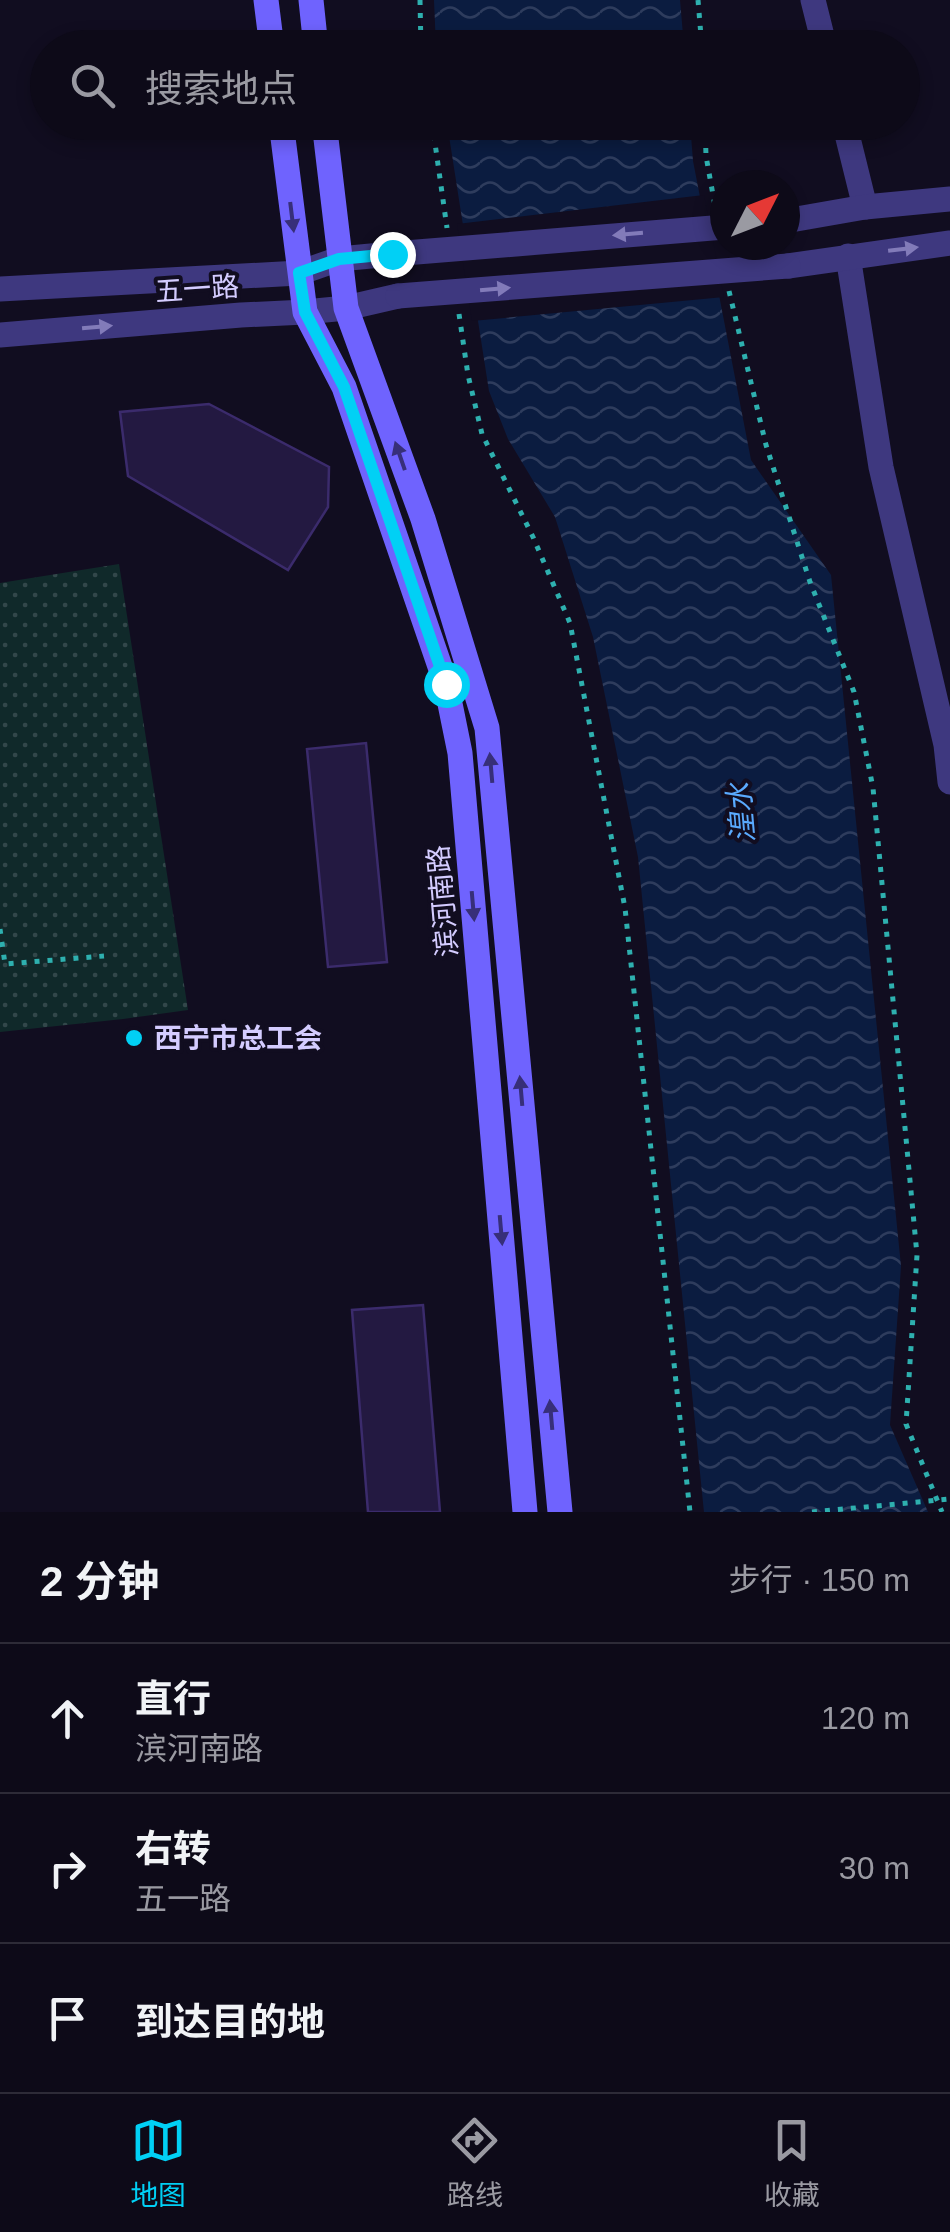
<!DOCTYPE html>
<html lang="zh">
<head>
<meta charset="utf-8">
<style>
  :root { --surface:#0d0a18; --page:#161321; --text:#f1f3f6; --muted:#9a9aa2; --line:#2d2b37; --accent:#01d0f5 }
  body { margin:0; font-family:Arial,"Noto Sans SC",sans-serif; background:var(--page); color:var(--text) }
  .compass { position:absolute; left:710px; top:170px; width:90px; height:90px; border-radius:50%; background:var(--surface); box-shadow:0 5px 15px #0003; rotate:48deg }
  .stop { position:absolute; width:30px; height:30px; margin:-22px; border:8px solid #01d0f5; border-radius:50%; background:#fff }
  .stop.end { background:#01d0f5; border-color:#fff; box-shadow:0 2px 10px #0008 }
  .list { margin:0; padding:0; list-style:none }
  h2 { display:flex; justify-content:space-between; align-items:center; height:130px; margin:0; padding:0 40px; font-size:42px }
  h2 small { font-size:32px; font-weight:400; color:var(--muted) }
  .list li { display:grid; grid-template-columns:65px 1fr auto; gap:30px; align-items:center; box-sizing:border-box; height:150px; padding:0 40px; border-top:2px solid var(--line) }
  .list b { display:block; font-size:38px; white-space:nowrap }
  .list p { margin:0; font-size:32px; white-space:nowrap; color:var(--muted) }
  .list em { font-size:32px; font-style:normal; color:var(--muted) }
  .icon { flex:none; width:55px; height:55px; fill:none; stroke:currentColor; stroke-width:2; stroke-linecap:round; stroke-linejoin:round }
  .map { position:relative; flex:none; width:950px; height:1512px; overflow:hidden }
  .search { position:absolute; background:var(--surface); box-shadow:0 5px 15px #0003; left:30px; right:30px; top:30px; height:110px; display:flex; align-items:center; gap:25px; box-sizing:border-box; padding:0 35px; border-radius:55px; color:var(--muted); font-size:38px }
  .sheet { height:580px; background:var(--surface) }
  nav { display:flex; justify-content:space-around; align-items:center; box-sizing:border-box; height:140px; border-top:2px solid var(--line); background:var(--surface); font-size:28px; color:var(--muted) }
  nav a { display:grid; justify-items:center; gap:5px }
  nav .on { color:var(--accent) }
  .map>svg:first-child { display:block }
  .green { fill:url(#green-dots) }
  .water { fill:url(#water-waves) }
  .pier { fill:#110d20 }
  .building { fill:#231941; stroke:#3b2b6c; stroke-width:2.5 }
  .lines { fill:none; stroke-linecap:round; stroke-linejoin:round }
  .path { stroke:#2eb0af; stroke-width:5; stroke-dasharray:5 8; stroke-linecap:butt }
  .minor { stroke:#3e387f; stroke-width:25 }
  .tertiary { stroke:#3e387f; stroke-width:25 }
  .secondary { stroke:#6f63fe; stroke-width:25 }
  .tertiary-bridge { stroke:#3e387f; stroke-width:25 }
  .oneway { fill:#372f79 }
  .oneway2 { fill:#827bb9 }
  .route { stroke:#01d0f5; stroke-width:12 }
  .poi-dot { fill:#01d0f5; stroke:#110d20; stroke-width:4 }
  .labels { text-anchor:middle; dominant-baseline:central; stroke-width:8; stroke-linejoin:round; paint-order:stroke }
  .street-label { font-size:28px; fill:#d4ccff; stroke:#110d20 }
  .poi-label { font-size:28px; font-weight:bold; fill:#d4ccff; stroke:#110d20; text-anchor:start }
  .water-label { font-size:30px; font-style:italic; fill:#5aaafe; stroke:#110d20 }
</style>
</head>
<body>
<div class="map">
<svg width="950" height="1512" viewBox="0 0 950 1512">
  <defs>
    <pattern id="green-dots" width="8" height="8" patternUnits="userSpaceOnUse" patternTransform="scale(2.5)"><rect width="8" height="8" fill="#10292a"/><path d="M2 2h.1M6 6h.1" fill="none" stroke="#32474a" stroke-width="1.8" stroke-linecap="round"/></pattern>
    <pattern id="water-waves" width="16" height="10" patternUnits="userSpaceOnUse" patternTransform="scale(2.5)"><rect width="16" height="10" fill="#0b1c40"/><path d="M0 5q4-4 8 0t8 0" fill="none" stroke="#2e3c5d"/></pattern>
  </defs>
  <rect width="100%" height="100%" fill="#110d20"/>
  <path class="green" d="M119,564L188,1010L123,1019L0,1032V583Z"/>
  <g class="water">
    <path d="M434,0H680L684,47H436Z"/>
    <path d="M447,123H690L693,161L751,460L831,575L901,1266L890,1425L928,1512H704L638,857L593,637L555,517L508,439L489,391Z"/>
  </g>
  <path class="pier" d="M704,195L724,297L472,321L457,224Z"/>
  <g class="building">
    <path d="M209,404L329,467L328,507L288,570L128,476L120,412Z"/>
    <path d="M366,743L387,962L328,967L307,749Z"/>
    <path d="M423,1305L440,1512H368L352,1310Z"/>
  </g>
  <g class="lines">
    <g class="path">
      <path d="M420,0L421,48"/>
      <path d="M698,0L702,48"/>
      <path d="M432,122L447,228"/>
      <path d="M705,122L706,156L715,206"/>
      <path d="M729,291L766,445L810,582L854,692L873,788L917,1255L906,1424L942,1512"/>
      <path d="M459,314L468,375L482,434L533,537L570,623L625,908L690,1512"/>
      <path d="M0,929L5,964L104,956"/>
      <path d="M812,1512L950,1499"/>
    </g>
    <path class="minor" d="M848,256L881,467L946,745L950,782"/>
    <g class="tertiary">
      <path d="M813,0L825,48"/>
      <path d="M844,122L865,207"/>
      <path d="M785,221L865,207L950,199"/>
      <path d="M788,266L950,243"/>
      <path d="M0,289L299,273L339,259L392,254"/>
      <path d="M0,335L241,315L305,312L346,308L398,296"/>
    </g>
    <g class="secondary">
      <path d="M266,0L272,48"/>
      <path d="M311,0L316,48"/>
      <path d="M281,122L305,312L344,387L446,684L460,753L525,1512"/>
      <path d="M324,122L346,308L423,519L487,728L560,1512"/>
    </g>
    <g class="tertiary-bridge">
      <path d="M392,254L725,227"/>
      <path d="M398,296L788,266"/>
    </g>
  </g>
  <defs><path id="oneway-solid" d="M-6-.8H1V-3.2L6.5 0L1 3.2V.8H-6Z" transform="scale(2.5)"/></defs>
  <g class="oneway">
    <use href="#oneway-solid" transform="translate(292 217) rotate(83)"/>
    <use href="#oneway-solid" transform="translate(400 456) rotate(-109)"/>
    <use href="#oneway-solid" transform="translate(491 768) rotate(-95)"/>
    <use href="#oneway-solid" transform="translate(473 906) rotate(85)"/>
    <use href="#oneway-solid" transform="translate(521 1091) rotate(-95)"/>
    <use href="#oneway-solid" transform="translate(501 1230) rotate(85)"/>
    <use href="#oneway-solid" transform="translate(551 1415) rotate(-95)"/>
  </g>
  <g class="oneway2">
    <use href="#oneway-solid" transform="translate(628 234) rotate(175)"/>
    <use href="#oneway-solid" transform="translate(903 249) rotate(-7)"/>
    <use href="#oneway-solid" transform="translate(495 289) rotate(-5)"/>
    <use href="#oneway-solid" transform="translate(97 327) rotate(-5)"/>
  </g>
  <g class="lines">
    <path class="route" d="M392,254L339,259L299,273L305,312L344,387L446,684"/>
  </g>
  <circle class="poi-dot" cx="134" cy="1038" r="10"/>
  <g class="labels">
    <g class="street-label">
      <text transform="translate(197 289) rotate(-4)">五一路</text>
      <text transform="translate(443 901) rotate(-95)">滨河南路</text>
    </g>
    <g class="poi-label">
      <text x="154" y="1038">西宁市总工会</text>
    </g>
    <g class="water-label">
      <text transform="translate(741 813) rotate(-95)">湟水</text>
    </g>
  </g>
</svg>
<svg class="compass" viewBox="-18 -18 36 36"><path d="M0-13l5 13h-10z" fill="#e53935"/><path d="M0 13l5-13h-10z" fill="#9a9aa2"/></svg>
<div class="stop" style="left:446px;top:684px"></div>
<div class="stop end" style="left:392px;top:254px"></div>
<div class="search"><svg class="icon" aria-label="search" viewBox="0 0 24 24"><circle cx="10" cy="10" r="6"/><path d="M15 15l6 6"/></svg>搜索地点</div>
</div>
<section class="sheet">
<h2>2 分钟<small>步行 · 150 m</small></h2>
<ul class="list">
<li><svg class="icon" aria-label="ahead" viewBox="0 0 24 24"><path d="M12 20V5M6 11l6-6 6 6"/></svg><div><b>直行</b><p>滨河南路</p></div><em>120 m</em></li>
<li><svg class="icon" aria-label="right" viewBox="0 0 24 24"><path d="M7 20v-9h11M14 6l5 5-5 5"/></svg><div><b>右转</b><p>五一路</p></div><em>30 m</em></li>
<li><svg class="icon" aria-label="arrive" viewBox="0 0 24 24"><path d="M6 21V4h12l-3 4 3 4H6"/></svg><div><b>到达目的地</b></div></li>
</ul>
</section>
<nav>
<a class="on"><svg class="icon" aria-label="map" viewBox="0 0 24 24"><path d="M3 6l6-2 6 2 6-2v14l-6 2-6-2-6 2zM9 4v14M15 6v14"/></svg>地图</a>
<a><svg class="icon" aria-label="directions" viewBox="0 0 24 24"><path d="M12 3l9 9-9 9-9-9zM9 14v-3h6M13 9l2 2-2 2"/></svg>路线</a>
<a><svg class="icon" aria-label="saved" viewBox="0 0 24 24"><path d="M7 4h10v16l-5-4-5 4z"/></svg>收藏</a>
</nav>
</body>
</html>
